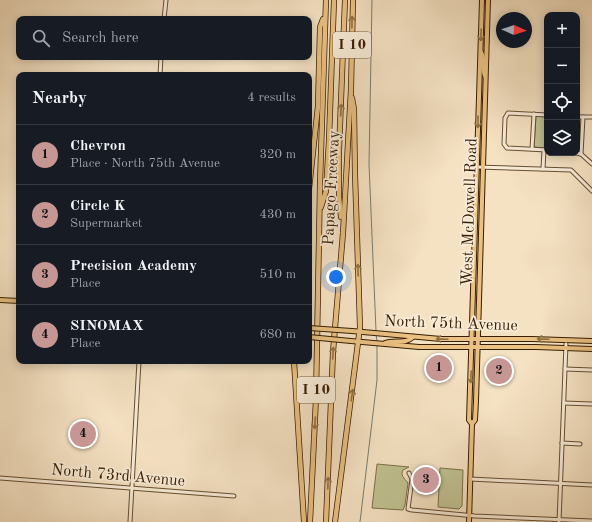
<!DOCTYPE html>
<html lang="en">
<head>
<meta charset="utf-8">
<style>
  :root { --surface:#171b24; --page:#20242c; --text:#f1f3f6; --muted:#9ea1a6; --line:#363941; --accent:#c59692 }
  body { margin:0; font-family:"Old Standard TT",serif; background:var(--page); color:var(--text) }
  .controls { position:absolute; right:12px; top:12px; display:grid; overflow:hidden; border-radius:8px; box-shadow:0 2px 10px #0003 }
  .controls button { width:36px; height:36px; display:grid; place-items:center; padding:0; border:0; border-bottom:1px solid var(--line); background:var(--surface); color:var(--text); font:20px sans-serif }
  .compass { position:absolute; left:496px; top:12px; width:36px; height:36px; border-radius:50%; background:var(--surface); box-shadow:0 2px 10px #0003; rotate:93deg }
  .you { position:absolute; left:336px; top:277px; width:14px; height:14px; margin:-10px; border:3px solid #fff; border-radius:50%; background:#1a73e8; box-shadow:0 0 0 6px #1a73e833 }
  .badge { display:grid; place-items:center; width:26px; height:26px; border-radius:50%; background:var(--accent); color:#111; font-size:13px; font-weight:700 }
  .pin { position:absolute; translate:-50% -50%; border:2px solid #fff; box-shadow:0 1px 4px #0006 }
  .list { margin:0; padding:0; list-style:none }
  h2 { display:flex; justify-content:space-between; align-items:center; height:52px; margin:0; padding:0 16px; font-size:17px }
  h2 small { font-size:13px; font-weight:400; color:var(--muted) }
  .list li { display:grid; grid-template-columns:26px 1fr auto; gap:12px; align-items:center; box-sizing:border-box; height:60px; padding:0 16px; border-top:1px solid var(--line) }
  .list b { display:block; font-size:15px; white-space:nowrap }
  .list p { margin:0; font-size:13px; white-space:nowrap; color:var(--muted) }
  .list em { font-size:13px; font-style:normal; color:var(--muted) }
  .icon { flex:none; width:22px; height:22px; fill:none; stroke:currentColor; stroke-width:2; stroke-linecap:round; stroke-linejoin:round }
  .map { position:relative; flex:none; width:592px; height:522px; overflow:hidden }
  .search { position:absolute; background:var(--surface); box-shadow:0 2px 10px #0003; left:16px; top:16px; width:296px; height:44px; display:flex; align-items:center; gap:10px; box-sizing:border-box; padding:0 14px; border-radius:8px; color:var(--muted); font-size:15px }
  .panel { position:absolute; background:var(--surface); box-shadow:0 2px 10px #0003; left:16px; top:72px; width:296px; height:292px; border-radius:8px }
  .map>svg:first-child { display:block }
  .green { fill:#c0c291; stroke:#7c7049 }
  .lines { fill:none; stroke-linecap:round; stroke-linejoin:round }
  .stream { stroke:#767d71; stroke-width:1 }
  .minor-casing { stroke:#664f32; stroke-width:5 }
  .major-casing { stroke:#371e01; stroke-width:6 }
  .highway-casing { stroke:#371e01; stroke-width:6 }
  .minor { stroke:#f8ecd8; stroke-width:3 }
  .major { stroke:#eac182; stroke-width:4 }
  .highway { stroke:#eac182; stroke-width:4.5 }
  .major-bridge-casing { stroke:#371e01; stroke-width:6; stroke-linecap:butt }
  .major-bridge { stroke:#eac182; stroke-width:4 }
  .oneway { stroke:#907042 }
  .labels { text-anchor:middle; dominant-baseline:central; stroke-width:3.5; stroke-linejoin:round; paint-order:stroke }
  .shield { fill:#f8ecd8; stroke:#715c42; stroke-width:1 }
  .shield-label { font-size:15px; font-weight:bold; fill:#371e01 }
  .street-label { font-size:16px; fill:#371e01; stroke:#f8ecd8 }
</style>
</head>
<body>
<div class="map">
<svg width="592" height="522" viewBox="0 0 592 522">
  <rect width="100%" height="100%" fill="#f5e2c3"/>
  <filter id="stains"><feTurbulence type="fractalNoise" baseFrequency=".005" numOctaves="4"/><feColorMatrix values="0 0 0 0 .2 0 0 0 0 .09 0 0 0 0 .02 0 0 0 .5 -.17"/></filter>
  <radialGradient id="worn" r=".72"><stop offset=".6" stop-color="#630" stop-opacity="0"/><stop offset="1" stop-color="#630" stop-opacity=".3"/></radialGradient>
  <g class="green">
    <path d="M536,116L547,117V148L534,147Z"/>
    <path d="M377,464L409,467L403,470C400,475 404,478 408,483L405,505L403,510L372,508Z"/>
    <path d="M440,468L463,470L462,506L459,509L438,507Z"/>
  </g>
  <g class="lines">
    <g class="stream">
      <path d="M372,0L369,164L376,331"/>
      <path d="M376,334L377,341"/>
      <path d="M360,522L377,380V344"/>
    </g>
    <defs>
      <g id="minor">
        <path d="M164,19L166,0"/>
        <path d="M160,75L161,57"/>
        <path d="M547,115L508,113L505,118L504,144L507,148L547,150"/>
        <path d="M577,117H592"/>
        <path d="M532,149L534,114"/>
        <path d="M576,153L581,154L592,164"/>
        <path d="M581,154L583,117"/>
        <path d="M477,167L571,170L592,191"/>
        <path d="M543,169L544,150"/>
        <path d="M565,369L592,370"/>
        <path d="M564,403L592,404"/>
        <path d="M562,443L580,444"/>
        <path d="M409,473L412,479L408,509L412,510L475,516L592,521"/>
        <path d="M0,478L234,496"/>
        <path d="M470,479L592,485"/>
        <path d="M130,522L139,361"/>
        <path d="M559,522L566,344"/>
      </g>
      <g id="major">
        <path d="M481,52C485,59 482,68 485,76"/>
        <path d="M0,300L19,301"/>
        <path d="M352,331L441,339H532L592,341"/>
        <path d="M351,341L419,347H536L592,349"/>
        <path d="M385,343C395,339 405,345 413,337"/>
        <path d="M472,424L475,420L476,401L488,0"/>
        <path d="M469,522L472,424L469,420L482,0"/>
      </g>
      <g id="highway">
        <path d="M309,189L318,106L320,27L323,19"/>
        <path d="M321,207L326,191L329,140L334,0"/>
        <path d="M341,217L339,197V151L345,0"/>
        <path d="M294,361L304,522"/>
        <path d="M310,522L316,398L320,183L326,0"/>
        <path d="M326,522L333,352L343,233L351,89L353,0"/>
        <path d="M335,522L360,327L355,174L354,109L352,98"/>
      </g>
    </defs>
    <use href="#minor" class="minor-casing"/>
    <use href="#major" class="major-casing"/>
    <use href="#highway" class="highway-casing"/>
    <use href="#minor" class="minor"/>
    <use href="#major" class="major"/>
    <use href="#highway" class="highway"/>
    <defs>
      <g id="major-bridge">
        <path d="M309,328L352,331"/>
        <path d="M309,337L351,341"/>
      </g>
    </defs>
    <use href="#major-bridge" class="major-bridge-casing"/>
    <use href="#major-bridge" class="major-bridge"/>
  </g>
  <defs><path id="oneway-shaft" d="M-6 0H5M1.5-3L5.5 0L1.5 3" fill="none" stroke-width="1.6" stroke-linecap="round" stroke-linejoin="round"/></defs>
  <g class="oneway">
    <use href="#oneway-shaft" transform="translate(352 22) rotate(-89)"/>
    <use href="#oneway-shaft" transform="translate(481 35) rotate(92)"/>
    <use href="#oneway-shaft" transform="translate(341 110) rotate(-87)"/>
    <use href="#oneway-shaft" transform="translate(478 122) rotate(91)"/>
    <use href="#oneway-shaft" transform="translate(358 270) rotate(-92)"/>
    <use href="#oneway-shaft" transform="translate(442 339) rotate(-178)"/>
    <use href="#oneway-shaft" transform="translate(543 339) rotate(-178)"/>
    <use href="#oneway-shaft" transform="translate(333 353) rotate(-87)"/>
    <use href="#oneway-shaft" transform="translate(471 377) rotate(92)"/>
    <use href="#oneway-shaft" transform="translate(352 395) rotate(-82)"/>
    <use href="#oneway-shaft" transform="translate(315 423) rotate(93)"/>
    <use href="#oneway-shaft" transform="translate(328 483) rotate(-88)"/>
  </g>
  <g class="labels">
    <g class="shield">
      <rect x="333" y="32" width="38" height="26" rx="3"/>
      <rect x="297" y="377" width="38" height="26" rx="3"/>
    </g>
    <g class="shield-label">
      <text x="352" y="45">I 10</text>
      <text x="316" y="390">I 10</text>
    </g>
    <g class="street-label">
      <text transform="translate(332 188) rotate(-87)">Papago Freeway</text>
      <text transform="translate(470 212) rotate(-88)">West McDowell Road</text>
      <text transform="translate(451 324) rotate(2)">North 75th Avenue</text>
      <text transform="translate(118 476) rotate(5)">North 73rd Avenue</text>
    </g>
  </g>
  <rect width="100%" height="100%" filter="url(#stains)"/>
  <rect width="100%" height="100%" fill="url(#worn)"/>
</svg>
<div class="controls">
<button>+</button>
<button>−</button>
<button><svg class="icon" aria-label="locate" viewBox="0 0 24 24"><circle cx="12" cy="12" r="6"/><path d="M12 2v4M12 18v4M2 12h4M18 12h4"/></svg></button>
<button><svg class="icon" aria-label="layers" viewBox="0 0 24 24"><path d="M12 4l9 5-9 5-9-5zM3 14l9 5 9-5"/></svg></button>
</div>
<svg class="compass" viewBox="-18 -18 36 36"><path d="M0-13l5 13h-10z" fill="#e53935"/><path d="M0 13l5-13h-10z" fill="#9ea1a6"/></svg>
<div class="you"></div>
<div class="pin badge" style="left:439px;top:368px">1</div>
<div class="pin badge" style="left:499px;top:371px">2</div>
<div class="pin badge" style="left:426px;top:480px">3</div>
<div class="pin badge" style="left:83px;top:434px">4</div>
<div class="search"><svg class="icon" aria-label="search" viewBox="0 0 24 24"><circle cx="10" cy="10" r="6"/><path d="M15 15l6 6"/></svg>Search here</div>
<section class="panel">
<h2>Nearby<small>4 results</small></h2>
<ul class="list">
<li><span class="badge">1</span><div><b>Chevron</b><p>Place · North 75th Avenue</p></div><em>320 m</em></li>
<li><span class="badge">2</span><div><b>Circle K</b><p>Supermarket</p></div><em>430 m</em></li>
<li><span class="badge">3</span><div><b>Precision Academy</b><p>Place</p></div><em>510 m</em></li>
<li><span class="badge">4</span><div><b>SINOMAX</b><p>Place</p></div><em>680 m</em></li>
</ul>
</section>
</div>
</body>
</html>
